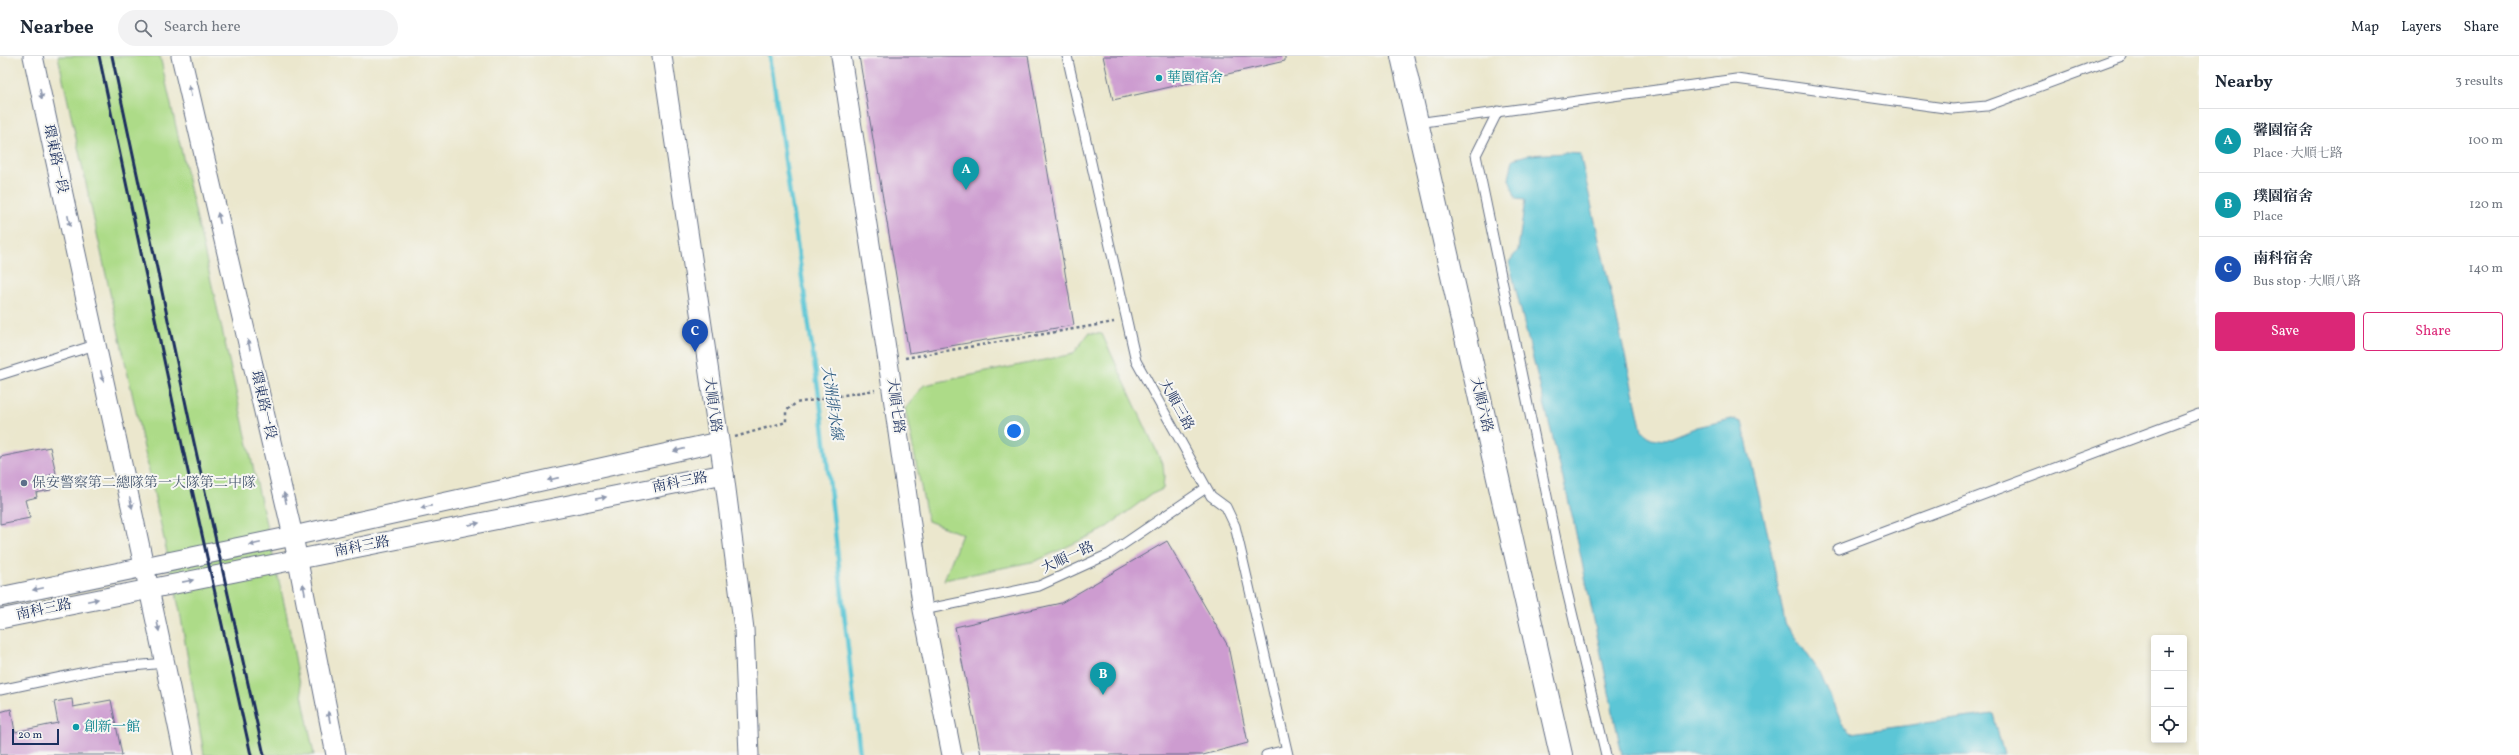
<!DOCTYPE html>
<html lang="en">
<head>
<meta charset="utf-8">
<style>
  :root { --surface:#fff; --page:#f2f2f3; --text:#1f2937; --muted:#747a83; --line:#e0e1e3; --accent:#db2777 }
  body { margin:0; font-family:Vollkorn,"Noto Serif TC",serif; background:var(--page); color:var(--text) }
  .controls { position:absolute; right:12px; bottom:12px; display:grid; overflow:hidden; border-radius:4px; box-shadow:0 2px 6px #0003 }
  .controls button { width:36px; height:36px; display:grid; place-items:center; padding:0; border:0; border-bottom:1px solid var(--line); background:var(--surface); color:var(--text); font:20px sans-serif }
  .scale { position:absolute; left:12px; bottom:10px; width:47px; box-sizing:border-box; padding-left:4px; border:2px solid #1b2f5e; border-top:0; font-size:11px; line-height:14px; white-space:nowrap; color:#1b2f5e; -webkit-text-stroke:3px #f6f6f2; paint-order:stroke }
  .you { position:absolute; left:1014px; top:375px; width:14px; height:14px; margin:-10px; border:3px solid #fff; border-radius:50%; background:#1a73e8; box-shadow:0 0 0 6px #1a73e833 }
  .badge { display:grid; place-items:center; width:26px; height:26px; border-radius:50%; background:var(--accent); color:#fff; font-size:13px; font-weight:700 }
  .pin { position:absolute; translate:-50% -33px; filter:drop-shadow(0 1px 2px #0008) }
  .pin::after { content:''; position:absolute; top:21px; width:14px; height:12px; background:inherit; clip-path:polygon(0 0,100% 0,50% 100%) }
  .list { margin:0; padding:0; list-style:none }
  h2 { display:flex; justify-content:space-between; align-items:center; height:52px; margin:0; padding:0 16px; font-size:17px }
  h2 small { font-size:13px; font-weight:400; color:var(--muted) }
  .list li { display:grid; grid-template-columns:26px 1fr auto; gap:12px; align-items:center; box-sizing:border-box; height:64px; padding:0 16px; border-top:1px solid var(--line) }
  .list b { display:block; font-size:15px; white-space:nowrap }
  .list p { margin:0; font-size:13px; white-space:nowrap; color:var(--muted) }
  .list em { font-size:13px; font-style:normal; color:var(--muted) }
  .actions { display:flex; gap:8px; padding:12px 16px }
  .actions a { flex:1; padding:9px 0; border:1px solid var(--accent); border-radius:4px; text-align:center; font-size:14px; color:var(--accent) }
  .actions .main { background:var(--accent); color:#fff }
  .icon { flex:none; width:22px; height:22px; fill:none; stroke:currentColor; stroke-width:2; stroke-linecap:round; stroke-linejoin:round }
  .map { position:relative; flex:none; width:2199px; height:699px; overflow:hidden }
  header { display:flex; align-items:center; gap:24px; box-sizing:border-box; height:56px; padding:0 20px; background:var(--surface); border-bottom:1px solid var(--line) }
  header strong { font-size:19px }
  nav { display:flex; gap:22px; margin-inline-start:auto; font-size:14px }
  .search { width:280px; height:36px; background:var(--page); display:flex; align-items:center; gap:10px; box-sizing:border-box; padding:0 14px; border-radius:22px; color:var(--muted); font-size:15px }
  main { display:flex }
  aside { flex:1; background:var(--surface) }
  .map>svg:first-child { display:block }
  .green { fill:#addb88; stroke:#648573 }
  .water { fill:#5cc6d6; stroke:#3c7a9a }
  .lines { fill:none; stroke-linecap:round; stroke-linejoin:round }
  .stream { stroke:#5cc6d6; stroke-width:4.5 }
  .building { fill:#cd9cd0 }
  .lane-casing { stroke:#646f85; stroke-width:11 }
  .street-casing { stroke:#646f85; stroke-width:21 }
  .secondary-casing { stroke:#646f85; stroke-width:24 }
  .path { stroke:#646f85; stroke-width:2.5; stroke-dasharray:3 3; stroke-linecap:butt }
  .lane { stroke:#fff; stroke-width:9 }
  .street { stroke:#fff; stroke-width:19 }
  .secondary { stroke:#fff; stroke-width:22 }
  .rail { stroke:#1b2f5e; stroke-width:3 }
  .oneway { fill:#8d97ae }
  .culture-dot { fill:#0f9aa8; stroke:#f6f6f2; stroke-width:1.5 }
  .service-dot { fill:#5c6f8a; stroke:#f6f6f2; stroke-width:1.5 }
  .labels { text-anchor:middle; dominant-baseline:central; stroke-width:4; stroke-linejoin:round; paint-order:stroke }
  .culture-label { font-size:14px; fill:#0d838f; stroke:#f6f6f2; text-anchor:start }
  .street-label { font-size:14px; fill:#1b2f5e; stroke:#f6f6f2 }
  .service-label { font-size:14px; fill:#4e5e75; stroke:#f6f6f2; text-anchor:start }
  .water-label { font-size:15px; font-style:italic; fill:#2e5c82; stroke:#f6f6f2 }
</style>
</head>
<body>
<header>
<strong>Nearbee</strong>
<div class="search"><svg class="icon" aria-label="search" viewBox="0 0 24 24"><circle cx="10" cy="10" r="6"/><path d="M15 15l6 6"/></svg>Search here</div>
<nav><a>Map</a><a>Layers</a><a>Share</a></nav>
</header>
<main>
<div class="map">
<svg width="2199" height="699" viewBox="0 0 2199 699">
  <rect width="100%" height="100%" fill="#f6f6f2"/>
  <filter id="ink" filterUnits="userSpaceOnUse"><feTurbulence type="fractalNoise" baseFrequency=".025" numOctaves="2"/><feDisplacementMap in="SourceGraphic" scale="8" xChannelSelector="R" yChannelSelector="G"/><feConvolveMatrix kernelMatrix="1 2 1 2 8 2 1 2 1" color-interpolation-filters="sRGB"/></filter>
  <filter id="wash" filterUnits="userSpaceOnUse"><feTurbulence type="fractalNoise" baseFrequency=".012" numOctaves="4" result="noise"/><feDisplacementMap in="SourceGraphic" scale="16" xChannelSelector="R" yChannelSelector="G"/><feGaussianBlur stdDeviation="0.9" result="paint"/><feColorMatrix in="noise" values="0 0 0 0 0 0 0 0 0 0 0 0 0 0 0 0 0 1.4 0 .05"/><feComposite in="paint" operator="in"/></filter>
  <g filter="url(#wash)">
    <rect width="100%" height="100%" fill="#ebe7cd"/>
    <g class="green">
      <path d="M58,0H160L286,556L314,699H204L180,556Z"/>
      <path d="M1089,277L1102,278L1163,409L1164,420L1163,433L1150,439L1103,474L1036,505L944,524L962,478L928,465L905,353L924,329L1073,298Z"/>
    </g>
    <path class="water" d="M1566,97L1580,98L1642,375L1651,382L1665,384L1697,371L1732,363L1742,366L1768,479L1785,567L1819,615L1843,670L1851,677L1993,658L2004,699H1622L1573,463L1509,206L1518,194L1525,144L1516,143L1509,123L1513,103L1527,99Z"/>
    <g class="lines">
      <path class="stream" d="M770,0L822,360L860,699"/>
    </g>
    <g id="blocks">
      <g class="building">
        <path d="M859,0H1028L1074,269L909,297Z"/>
        <path d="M1103,0H1285V5L1113,44Z"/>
        <path d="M50,391L56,417L47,420L51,434L36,437L37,441L25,444L30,462L0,468V401Z"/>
        <path d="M1167,485L1228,590L1248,687L1203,699H981L955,571L1061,547Z"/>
        <path d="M72,643L73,651L111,644L122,699H0V656L11,653L15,676L58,667L54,646Z"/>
      </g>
    </g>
  </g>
  <g filter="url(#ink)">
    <use href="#blocks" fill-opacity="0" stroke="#646f85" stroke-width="1"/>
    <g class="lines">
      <defs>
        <g id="lane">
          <path d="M1067,0L1136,305L1211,440L1226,451L1235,470L1288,699"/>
          <path d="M1498,55L1476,99L1565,527L1606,699"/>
          <path d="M1417,67L1736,23L1952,53L1987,50L2122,0"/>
          <path d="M0,319L95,289"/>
          <path d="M1838,493L2199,358"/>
          <path d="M923,554L1039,530L1109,498L1206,432"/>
          <path d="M0,634L100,613L165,607"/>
          <path d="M1266,699L1286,694"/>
        </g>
        <g id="street">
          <path d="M33,0C83,233 136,466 184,699"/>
          <path d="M181,0L293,480L336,699"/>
          <path d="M662,0L724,418L744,573L749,699"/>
          <path d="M841,0L888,305L923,554L952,699"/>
          <path d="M0,541L293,480L718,386"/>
          <path d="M0,563L724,418"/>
        </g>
        <path id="secondary" d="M1402,0L1561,699"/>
      </defs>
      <use href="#lane" class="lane-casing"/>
      <use href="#street" class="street-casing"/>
      <use href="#secondary" class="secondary-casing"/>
      <g class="path">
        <path d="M905,302L1114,266"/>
        <path d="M735,381L786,366V355L796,347L875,334"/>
      </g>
      <use href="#lane" class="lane"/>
      <use href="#street" class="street"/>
      <use href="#secondary" class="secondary"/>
      <g class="rail">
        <path d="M99,0L181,384L251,699"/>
        <path d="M112,0L193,382L264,699"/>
      </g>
    </g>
    <defs><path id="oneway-solid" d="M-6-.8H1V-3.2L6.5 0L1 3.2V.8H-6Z"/></defs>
    <g class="oneway">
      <use href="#oneway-solid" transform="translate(190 35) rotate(-103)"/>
      <use href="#oneway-solid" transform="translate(41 38) rotate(78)"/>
      <use href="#oneway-solid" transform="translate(219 162) rotate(-103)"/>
      <use href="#oneway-solid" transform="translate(69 165) rotate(78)"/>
      <use href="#oneway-solid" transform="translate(249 289) rotate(-103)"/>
      <use href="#oneway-solid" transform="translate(102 320) rotate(77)"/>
      <use href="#oneway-solid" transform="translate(679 394) rotate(167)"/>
      <use href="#oneway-solid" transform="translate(553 423) rotate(167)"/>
      <use href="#oneway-solid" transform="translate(285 442) rotate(-103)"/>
      <use href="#oneway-solid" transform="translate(601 442) rotate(-11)"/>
      <use href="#oneway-solid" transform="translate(131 447) rotate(77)"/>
      <use href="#oneway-solid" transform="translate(426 451) rotate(167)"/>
      <use href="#oneway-solid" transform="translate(474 468) rotate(-11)"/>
      <use href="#oneway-solid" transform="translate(255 488) rotate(168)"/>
      <use href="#oneway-solid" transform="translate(188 525) rotate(-11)"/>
      <use href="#oneway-solid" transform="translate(38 533) rotate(168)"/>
      <use href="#oneway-solid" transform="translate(304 533) rotate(-101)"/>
      <use href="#oneway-solid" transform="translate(93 544) rotate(-12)"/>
      <use href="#oneway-solid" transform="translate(158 570) rotate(79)"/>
      <use href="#oneway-solid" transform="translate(329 661) rotate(-101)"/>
    </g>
  </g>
  <g class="culture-dot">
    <circle cx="1159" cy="22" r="4"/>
    <circle cx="76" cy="671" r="4"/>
  </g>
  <circle class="service-dot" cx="24" cy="427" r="4"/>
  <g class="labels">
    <g class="culture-label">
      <text x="1167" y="22">華園宿舍</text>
      <text x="84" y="671">創新一館</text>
    </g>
    <g class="street-label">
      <text transform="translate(55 103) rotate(78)">環東路一段</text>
      <text transform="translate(263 349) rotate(77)">環東路一段</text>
      <text transform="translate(712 349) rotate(82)">大順八路</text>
      <text transform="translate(1176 349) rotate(61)">大順三路</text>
      <text transform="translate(1481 349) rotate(77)">大順六路</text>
      <text transform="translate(895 350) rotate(82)">大順七路</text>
      <text transform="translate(680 427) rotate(-11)">南科三路</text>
      <text transform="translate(362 491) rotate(-11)">南科三路</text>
      <text transform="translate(1068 502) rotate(-25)">大順一路</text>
      <text transform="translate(44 554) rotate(-12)">南科三路</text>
    </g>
    <g class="service-label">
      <text x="32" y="427">保安警察第二總隊第一大隊第二中隊</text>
    </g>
    <g class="water-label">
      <text transform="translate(831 347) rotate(82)">大洲排水線</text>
    </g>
  </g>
</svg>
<div class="controls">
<button>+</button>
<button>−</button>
<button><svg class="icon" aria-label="locate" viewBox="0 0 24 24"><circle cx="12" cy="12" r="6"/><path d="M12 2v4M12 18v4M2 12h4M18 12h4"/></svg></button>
</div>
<div class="scale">20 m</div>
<div class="you"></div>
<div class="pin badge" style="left:966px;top:134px;background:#0f9aa8">A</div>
<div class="pin badge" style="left:1103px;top:639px;background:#0f9aa8">B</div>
<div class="pin badge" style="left:695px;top:296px;background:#1a4fb4">C</div>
</div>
<aside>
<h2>Nearby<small>3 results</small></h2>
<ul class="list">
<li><span class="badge" style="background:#0f9aa8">A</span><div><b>馨園宿舍</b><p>Place · 大順七路</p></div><em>100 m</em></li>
<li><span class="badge" style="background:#0f9aa8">B</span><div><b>璞園宿舍</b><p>Place</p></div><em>120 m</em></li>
<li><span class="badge" style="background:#1a4fb4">C</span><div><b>南科宿舍</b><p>Bus stop · 大順八路</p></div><em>140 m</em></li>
</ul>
<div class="actions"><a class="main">Save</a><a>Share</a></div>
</aside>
</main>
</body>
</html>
